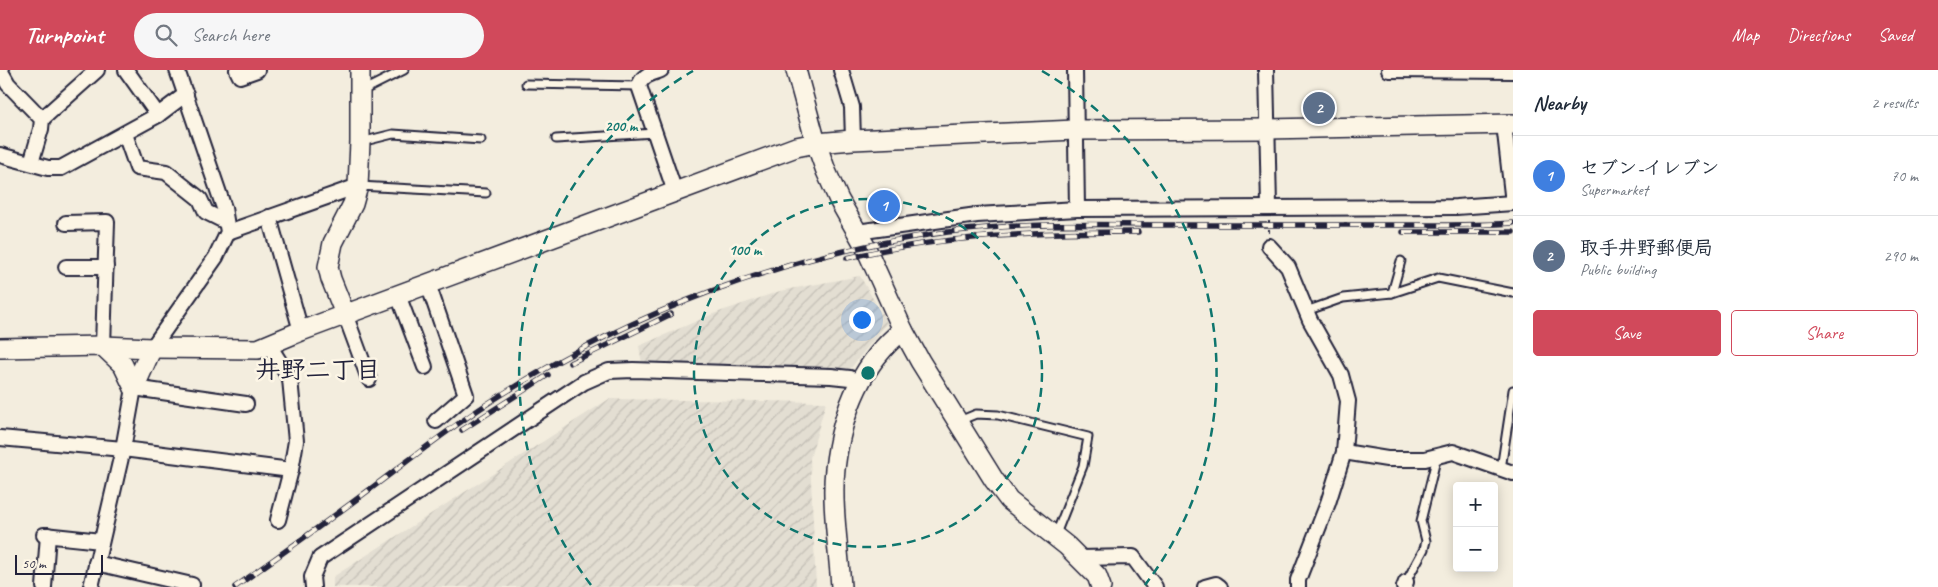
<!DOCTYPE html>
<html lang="en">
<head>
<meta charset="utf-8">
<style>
  :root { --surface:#fff; --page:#f6f6f7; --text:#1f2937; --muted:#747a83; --line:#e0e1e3; --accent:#d1495b }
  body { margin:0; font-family:Caveat,"Klee One",sans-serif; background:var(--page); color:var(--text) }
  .controls { position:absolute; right:15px; bottom:15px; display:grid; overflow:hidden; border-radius:5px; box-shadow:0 2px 12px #0003 }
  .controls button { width:45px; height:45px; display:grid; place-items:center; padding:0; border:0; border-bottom:1px solid var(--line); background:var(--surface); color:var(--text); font:25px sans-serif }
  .scale { position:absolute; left:15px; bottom:12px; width:88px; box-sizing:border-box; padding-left:5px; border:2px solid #22223b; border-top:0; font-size:14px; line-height:18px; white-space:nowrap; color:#22223b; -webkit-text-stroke:4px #fcf5e5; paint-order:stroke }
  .you { position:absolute; left:861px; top:249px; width:18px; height:18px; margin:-12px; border:4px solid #fff; border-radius:50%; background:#1a73e8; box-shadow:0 0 0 8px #1a73e833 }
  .badge { display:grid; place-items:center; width:32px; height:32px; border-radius:50%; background:var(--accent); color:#fff; font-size:16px; font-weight:700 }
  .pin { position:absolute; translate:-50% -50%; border:2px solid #fff; box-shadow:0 1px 5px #0006 }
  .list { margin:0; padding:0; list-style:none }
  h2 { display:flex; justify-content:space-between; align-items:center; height:65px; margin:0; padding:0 20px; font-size:21px }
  h2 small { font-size:16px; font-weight:400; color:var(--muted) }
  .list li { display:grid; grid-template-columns:32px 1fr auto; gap:15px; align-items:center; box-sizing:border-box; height:80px; padding:0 20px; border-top:1px solid var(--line) }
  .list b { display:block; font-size:19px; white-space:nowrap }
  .list p { margin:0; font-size:16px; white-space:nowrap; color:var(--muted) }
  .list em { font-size:16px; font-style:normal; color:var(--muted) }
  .actions { display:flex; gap:10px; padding:15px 20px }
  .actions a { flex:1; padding:11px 0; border:1px solid var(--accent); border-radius:5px; text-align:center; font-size:18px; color:var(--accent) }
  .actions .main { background:var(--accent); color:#fff }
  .icon { flex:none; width:28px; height:28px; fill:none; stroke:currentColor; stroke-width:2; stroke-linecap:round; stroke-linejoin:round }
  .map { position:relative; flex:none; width:1513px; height:517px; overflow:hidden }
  header { display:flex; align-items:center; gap:30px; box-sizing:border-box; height:70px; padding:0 25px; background:var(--accent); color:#fff }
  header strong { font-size:24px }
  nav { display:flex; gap:28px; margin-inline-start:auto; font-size:18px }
  .search { width:350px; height:45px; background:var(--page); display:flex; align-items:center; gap:12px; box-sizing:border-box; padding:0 18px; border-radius:28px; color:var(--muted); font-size:19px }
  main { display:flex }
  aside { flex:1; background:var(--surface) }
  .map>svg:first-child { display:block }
  .industrial { fill:url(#industrial-furrows) }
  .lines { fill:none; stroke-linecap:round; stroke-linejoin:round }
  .lane-casing { stroke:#22223b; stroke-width:11 }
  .street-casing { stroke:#22223b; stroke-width:18 }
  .secondary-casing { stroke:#22223b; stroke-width:22 }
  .path { stroke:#22223b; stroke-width:2; stroke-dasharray:4 4; stroke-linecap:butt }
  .lane { stroke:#fcf5e5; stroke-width:7 }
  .street { stroke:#fcf5e5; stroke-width:14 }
  .secondary { stroke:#fcf5e5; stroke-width:19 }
  .rail-casing { stroke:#22223b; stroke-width:5.5 }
  .rail { stroke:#fcf5e5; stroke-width:4; stroke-dasharray:11; stroke-linecap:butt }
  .ring { fill:none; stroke:#0f766e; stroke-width:2.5; stroke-dasharray:9 6 }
  .labels { text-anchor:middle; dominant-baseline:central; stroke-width:5; stroke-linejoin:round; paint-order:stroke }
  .neighbourhood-label { font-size:25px; font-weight:bold; fill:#22223b; stroke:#fcf5e5 }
  .centre { fill:#0f766e; stroke:#fcf5e5; stroke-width:2.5 }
  .ring-label { font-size:15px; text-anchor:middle; font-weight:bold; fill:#0f766e; stroke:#fcf5e5; stroke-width:5; stroke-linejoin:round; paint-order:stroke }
</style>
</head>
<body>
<header>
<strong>Turnpoint</strong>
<div class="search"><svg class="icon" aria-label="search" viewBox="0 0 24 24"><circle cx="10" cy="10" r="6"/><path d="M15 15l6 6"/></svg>Search here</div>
<nav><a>Map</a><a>Directions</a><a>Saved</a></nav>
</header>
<main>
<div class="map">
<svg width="1513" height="517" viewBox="0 0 1513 517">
  <defs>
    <pattern id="industrial-furrows" width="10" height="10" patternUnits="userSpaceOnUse" patternTransform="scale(1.25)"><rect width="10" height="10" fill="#e3ded2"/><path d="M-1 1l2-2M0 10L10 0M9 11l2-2" fill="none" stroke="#c2beb5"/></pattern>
  </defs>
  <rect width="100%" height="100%" fill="#f3edde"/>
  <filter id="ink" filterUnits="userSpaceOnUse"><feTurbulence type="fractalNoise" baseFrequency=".02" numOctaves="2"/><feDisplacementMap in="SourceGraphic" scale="10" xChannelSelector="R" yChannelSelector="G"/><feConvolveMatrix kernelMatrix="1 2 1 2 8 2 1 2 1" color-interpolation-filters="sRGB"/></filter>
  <g filter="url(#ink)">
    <g class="industrial">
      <path d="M860,206L887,253L850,299L642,293L639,276L713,244L780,221Z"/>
      <path d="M609,329L826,332L810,388L816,517H333V507Z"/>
    </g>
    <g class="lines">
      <defs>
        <g id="lane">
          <path d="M526,14L639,16"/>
          <path d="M362,21L404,0"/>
          <path d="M556,69L655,63"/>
          <path d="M361,72L393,64L481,70"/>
          <path d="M359,116L486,123"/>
          <path d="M1392,223L1438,208L1513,223"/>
          <path d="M1306,241L1343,228L1392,223L1401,191"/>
          <path d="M959,351L976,344L998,345L1088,367L1083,396L1056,464"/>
          <path d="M1501,399L1513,320"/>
          <path d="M1406,512L1424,479L1426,471L1421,451L1437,386"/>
        </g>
        <g id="street">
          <path d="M0,0L8,14L42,49L41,59L31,93"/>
          <path d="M126,0L158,45"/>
          <path d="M237,0L240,6L257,0"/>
          <path d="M661,0C651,4 642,5 639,16L675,122"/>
          <path d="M841,0L852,37L853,70"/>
          <path d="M1075,0L1077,139"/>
          <path d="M1266,0L1269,137"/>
          <path d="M1389,0L1513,1"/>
          <path d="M42,49L97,0"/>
          <path d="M1504,54L1513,133"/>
          <path d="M125,64L137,98L166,102L200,129L206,142L226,152"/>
          <path d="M0,85L48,98H61L158,45L186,24"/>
          <path d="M269,147L301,261"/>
          <path d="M66,153L107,152L103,276"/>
          <path d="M228,162L358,116"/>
          <path d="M857,162L977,145L1077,139L1456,137L1513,133"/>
          <path d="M1269,176L1288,197L1310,250L1341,305L1348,331L1344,382L1328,433L1298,510V517"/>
          <path d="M66,197H106"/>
          <path d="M428,214L466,325L436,351"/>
          <path d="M398,225L425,297"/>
          <path d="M345,244L369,309"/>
          <path d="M269,275L290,309L296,371L291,400L278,450"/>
          <path d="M152,278L216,187L228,162L224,138L177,0"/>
          <path d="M0,368L123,379L291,400"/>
          <path d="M1344,382L1387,389H1425L1453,382L1513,403"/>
          <path d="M44,465L101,471"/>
          <path d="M1079,488L1133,487L1155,517"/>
          <path d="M96,493L192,515"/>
          <path d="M44,517L48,465"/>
          <path d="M91,517L123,379L134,318L246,334"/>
          <path d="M313,517L312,507L320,488L584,312L609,301L633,300L831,306L850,308L858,313"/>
          <path d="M1205,517L1216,514L1220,517"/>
          <path d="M1404,517L1406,512"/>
        </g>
        <g id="secondary">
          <path d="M796,0L816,73L826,101L839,130L865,176L903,260L920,291L994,410L1009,430L1067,476L1097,506L1101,517"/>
          <path d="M345,244L331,209L328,197L333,173L353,134L358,116L360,72V0"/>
          <path d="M103,276L123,295L134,318"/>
          <path d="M0,278L103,276L152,278L258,279L301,261L796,77L816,73L853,70L1075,60L1267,59L1513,54"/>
          <path d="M134,318L152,278"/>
          <path d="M841,517C839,481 831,434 835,399C841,346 860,294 903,260"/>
        </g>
      </defs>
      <use href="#lane" class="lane-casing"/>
      <use href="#street" class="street-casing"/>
      <use href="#secondary" class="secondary-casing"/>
      <path class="path" d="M1269,151V164"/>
      <use href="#lane" class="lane"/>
      <use href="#street" class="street"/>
      <use href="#secondary" class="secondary"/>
      <defs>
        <g id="rail">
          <path d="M1403,162H1513"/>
          <path d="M847,188C943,165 1041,162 1138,162"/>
          <path d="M570,293L671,244"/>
          <path d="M462,360L548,305"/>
          <path d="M235,517C280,485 325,453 369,420C412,388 453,355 498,327C634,241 788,183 948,162C1018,153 1090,154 1161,155C1235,155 1308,155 1382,155C1426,155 1469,156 1513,153"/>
        </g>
      </defs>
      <use href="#rail" class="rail-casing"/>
      <use href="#rail" class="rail"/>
    </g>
  </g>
  <g class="ring">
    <circle cx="868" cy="303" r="174"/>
    <path d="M591 515A349 349 0 0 1 693 1M1042 1A349 349 0 0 1 1145 515"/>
  </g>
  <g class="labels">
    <g class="neighbourhood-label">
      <text x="318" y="300">井野二丁目</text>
    </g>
  </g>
  <circle cx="868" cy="303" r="8" class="centre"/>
  <g class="ring-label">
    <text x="621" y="61">200 m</text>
    <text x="745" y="185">100 m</text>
  </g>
</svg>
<div class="controls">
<button>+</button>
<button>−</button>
</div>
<div class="scale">50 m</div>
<div class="you"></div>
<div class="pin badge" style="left:884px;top:136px;background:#3f7fe0">1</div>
<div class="pin badge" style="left:1319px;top:38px;background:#5c6f8a">2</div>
</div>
<aside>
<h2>Nearby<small>2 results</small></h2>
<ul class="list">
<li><span class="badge" style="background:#3f7fe0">1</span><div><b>セブン-イレブン</b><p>Supermarket</p></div><em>70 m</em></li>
<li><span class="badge" style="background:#5c6f8a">2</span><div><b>取手井野郵便局</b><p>Public building</p></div><em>290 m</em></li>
</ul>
<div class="actions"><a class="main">Save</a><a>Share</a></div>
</aside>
</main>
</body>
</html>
